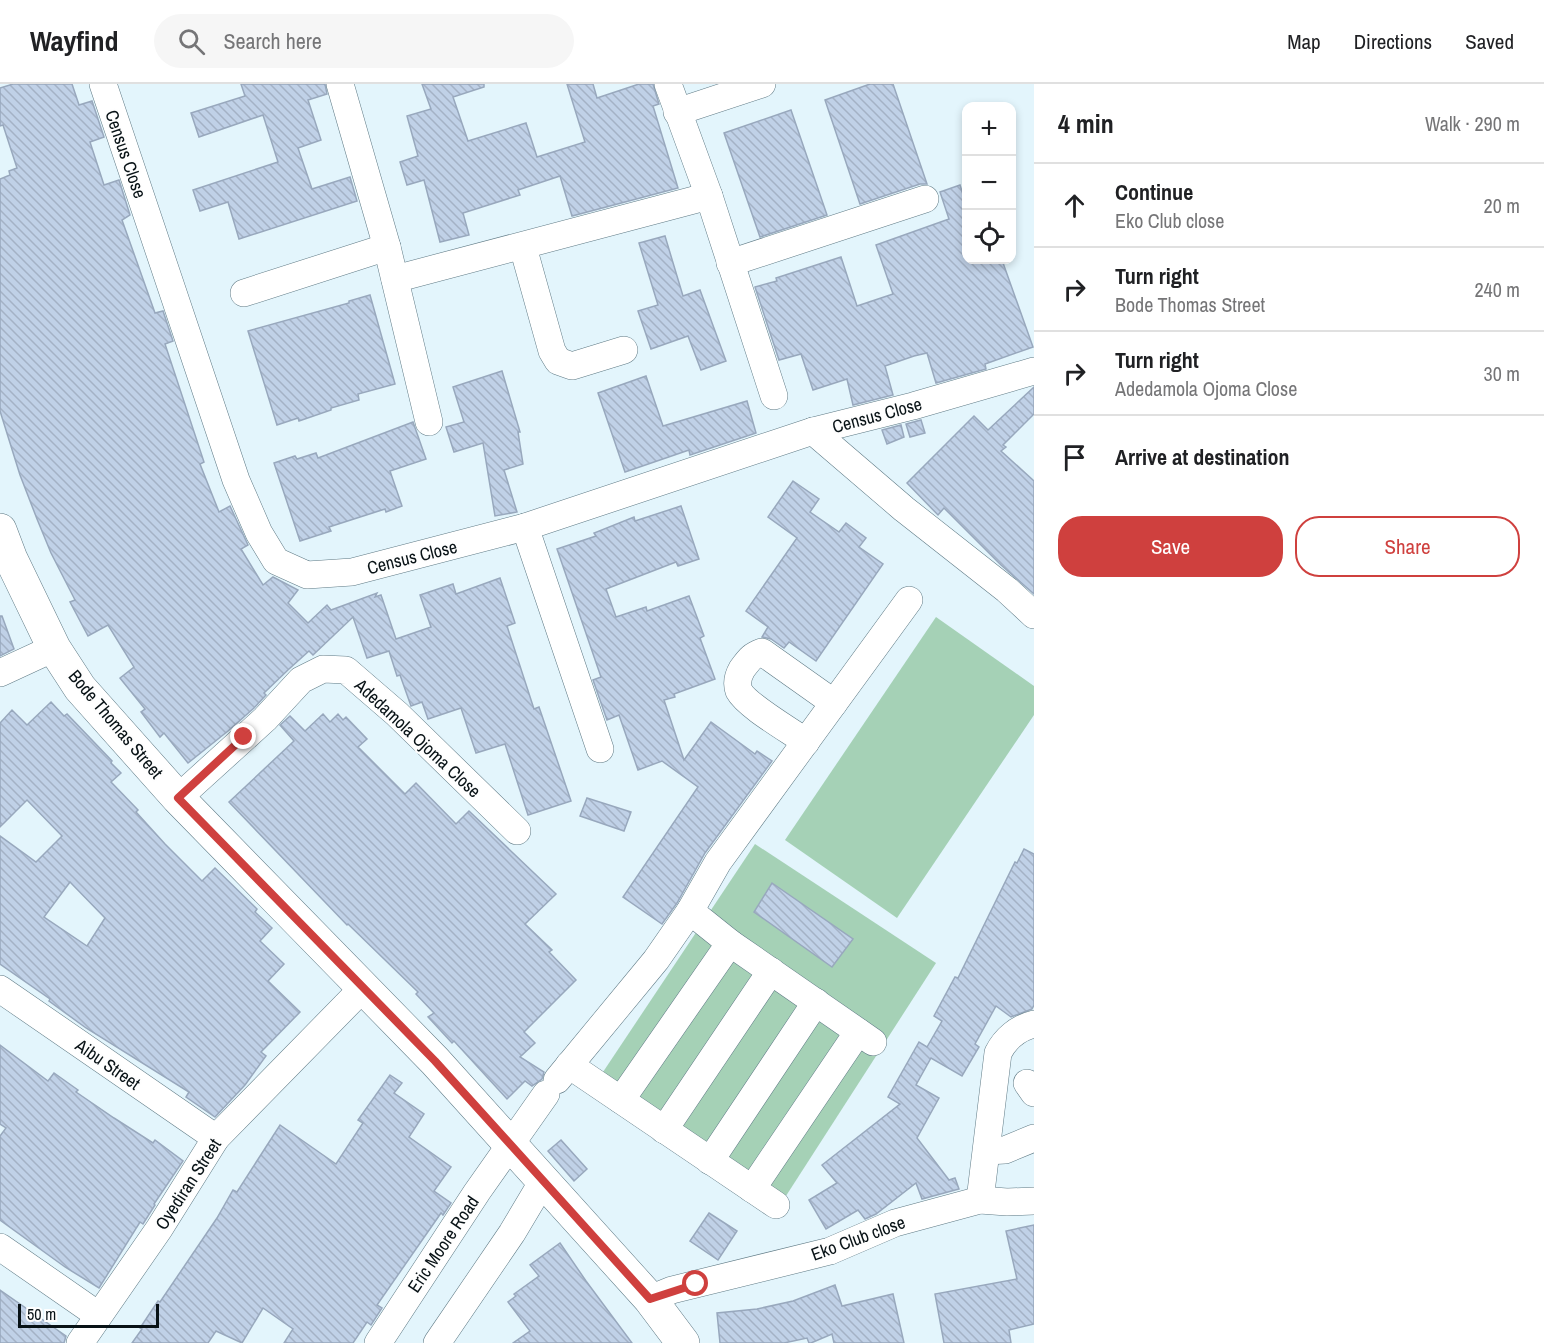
<!DOCTYPE html>
<html lang="en">
<head>
<meta charset="utf-8">
<style>
  :root { --surface:#fff; --page:#f6f6f6; --text:#202124; --muted:#757577; --line:#e0e0e0; --accent:#cf403e }
  body { margin:0; font-family:"Archivo Narrow",sans-serif; background:var(--page); color:var(--text) }
  .controls { position:absolute; right:18px; top:18px; display:grid; overflow:hidden; border-radius:12px; box-shadow:0 3px 9px #0003 }
  .controls button { width:54px; height:54px; display:grid; place-items:center; padding:0; border:0; border-bottom:2px solid var(--line); background:var(--surface); color:var(--text); font:30px sans-serif }
  .scale { position:absolute; left:18px; bottom:15px; width:141px; box-sizing:border-box; padding-left:6px; border:3px solid #081216; border-top:0; font-size:16px; line-height:21px; white-space:nowrap; color:#081216; -webkit-text-stroke:4px #fefefe; paint-order:stroke }
  .stop { position:absolute; width:18px; height:18px; margin:-14px; border:4px solid #cf403e; border-radius:50%; background:#fff }
  .stop.end { background:#cf403e; border-color:#fff; box-shadow:0 2px 6px #0008 }
  .list { margin:0; padding:0; list-style:none }
  h2 { display:flex; justify-content:space-between; align-items:center; height:78px; margin:0; padding:0 24px; font-size:26px }
  h2 small { font-size:20px; font-weight:400; color:var(--muted) }
  .list li { display:grid; grid-template-columns:39px 1fr auto; gap:18px; align-items:center; box-sizing:border-box; height:84px; padding:0 24px; border-top:2px solid var(--line) }
  .list b { display:block; font-size:22px; white-space:nowrap }
  .list p { margin:0; font-size:20px; white-space:nowrap; color:var(--muted) }
  .list em { font-size:20px; font-style:normal; color:var(--muted) }
  .actions { display:flex; gap:12px; padding:18px 24px }
  .actions a { flex:1; padding:14px 0; border:2px solid var(--accent); border-radius:24px; text-align:center; font-size:21px; color:var(--accent) }
  .actions .main { background:var(--accent); color:#fff }
  .icon { flex:none; width:33px; height:33px; fill:none; stroke:currentColor; stroke-width:2; stroke-linecap:round; stroke-linejoin:round }
  .map { position:relative; flex:none; width:1034px; height:1259px; overflow:hidden }
  header { display:flex; align-items:center; gap:36px; box-sizing:border-box; height:84px; padding:0 30px; background:var(--surface); border-bottom:2px solid var(--line) }
  header strong { font-size:28px }
  nav { display:flex; gap:33px; margin-inline-start:auto; font-size:21px }
  .search { width:420px; height:54px; background:var(--page); display:flex; align-items:center; gap:15px; box-sizing:border-box; padding:0 21px; border-radius:33px; color:var(--muted); font-size:22px }
  main { display:flex }
  aside { flex:1; background:var(--surface) }
  .map>svg:first-child { display:block }
  .park { fill:#a5d1b6 }
  .building { fill:url(#building-back-hatch); stroke:#98a8bd; stroke-width:1.5; fill-rule:evenodd }
  .lines { fill:none; stroke-linecap:round; stroke-linejoin:round }
  .minor-casing { stroke:#5f7a85; stroke-width:28 }
  .major-casing { stroke:#5f7a85; stroke-width:34 }
  .minor { stroke:#fff; stroke-width:27 }
  .major { stroke:#fff; stroke-width:33 }
  .route { stroke:#cf403e; stroke-width:8 }
  .labels { text-anchor:middle; dominant-baseline:central; stroke-width:4.5; stroke-linejoin:round; paint-order:stroke }
  .street-label { font-size:18px; fill:#081216; stroke:#fefefe }
</style>
</head>
<body>
<header>
<strong>Wayfind</strong>
<div class="search"><svg class="icon" aria-label="search" viewBox="0 0 24 24"><circle cx="10" cy="10" r="6"/><path d="M15 15l6 6"/></svg>Search here</div>
<nav><a>Map</a><a>Directions</a><a>Saved</a></nav>
</header>
<main>
<div class="map">
<svg width="1034" height="1259" viewBox="0 0 1034 1259">
  <defs>
    <pattern id="building-back-hatch" width="6" height="6" patternUnits="userSpaceOnUse" patternTransform="scale(1.5)"><rect width="6" height="6" fill="#c0d1e7"/><path d="M-1 5l2 2M0 0l6 6M5-1l2 2" fill="none" stroke="#a4b2c5"/></pattern>
  </defs>
  <rect width="100%" height="100%" fill="#e3f5fc"/>
  <g class="park">
    <path d="M936,533L1034,602V631L897,834L785,756Z"/>
    <path d="M755,760L936,879L775,1129L591,1006Z"/>
  </g>
  <g class="building">
    <path d="M13,0H72L79,21L92,17L104,53L90,58L104,101L119,96L130,131L122,136L155,229L163,227L173,257L165,260L204,378L200,380L219,428L230,422L248,461L241,465L263,501L273,493L298,506L288,519L308,539L327,521L331,526L377,509L375,513L381,511L396,555L431,543L420,511L453,500L456,510L500,494L515,539L507,542L534,625L539,623L571,717L528,731L505,660L476,669L461,624L428,635L422,618L411,622L400,591L397,592L389,567L367,574L353,533L313,571L309,567L289,585L264,609L266,611L254,624L228,647L188,679L164,649L160,653L141,628L145,625L120,594L134,583L108,541L88,552L70,518L75,516L51,469L37,435L20,391L0,327V95L10,91L9,87L17,84L3,41L0,42V4Z"/>
    <path d="M241,0H325L327,10L308,16L321,56L298,64L312,105L350,93L357,117L239,155L228,118L200,127L193,106L278,78L263,31L199,53L191,29L245,12Z"/>
    <path d="M422,0H484V3L453,13L468,57L526,39L537,73L585,58L567,0H593L597,14L639,0H653L659,20L653,22L678,104L572,132L560,92L518,106L520,111L463,129L469,151L440,158L424,96L407,101L400,78L418,72L407,32L431,25Z"/>
    <path d="M870,0H893L927,100H920L860,120L825,16Z"/>
    <path d="M791,26L827,131L760,153L724,49Z"/>
    <path d="M960,101L966,120V176H1002L1033,263L985,280L986,285L936,299L927,269L914,272L885,282L893,311L853,321L847,295L813,306L801,270L779,276L755,203L777,197L776,194L841,173L857,222L893,210L876,161L949,135L940,108Z"/>
    <path d="M665,152L683,212L700,206L726,277L701,286L688,252L651,265L638,227L658,221L639,159Z"/>
    <path d="M370,211L395,300L358,310L359,316L331,324V326L299,337L298,334L277,341L248,247L349,219V217Z"/>
    <path d="M502,287L520,348H518L523,380L504,386L517,428L495,432L483,359L454,368L446,343L464,338L453,303Z"/>
    <path d="M646,292L663,342L747,317L756,349L690,371L689,366L625,388L598,309Z"/>
    <path d="M1034,303V330L1003,361L1006,363L1001,367L1034,397V510L1001,481L944,424L938,431L907,399L974,332L988,346Z"/>
    <path d="M921,336L925,349L910,353L906,340Z"/>
    <path d="M413,338L426,375L390,387L402,422L386,428L385,425L329,443L331,447L300,457L274,379L295,372L297,375L316,369L318,374Z"/>
    <path d="M901,341L904,353L887,360L882,346Z"/>
    <path d="M793,397L819,415L810,428L839,448L846,439L866,454L859,463L883,480L816,577L789,558L784,564L771,555L762,553L768,543L746,527L797,454L768,433Z"/>
    <path d="M681,422L699,475L678,482L676,478L606,505L616,533L646,523L647,527L689,512L704,552L700,554L715,595L674,610L675,613L664,616L684,676L711,638L755,670L757,667L772,677L705,769L677,819L662,840L623,813L698,703L662,677L638,686L619,631L607,636L593,596L601,593L557,465L596,452L594,449L634,433L635,437Z"/>
    <path d="M0,532H2L14,565L0,572Z"/>
    <path d="M51,618L64,632L67,630L112,677L111,679L121,689L111,698L138,726L136,728L165,760L202,797L215,784L257,825L255,828L272,844L260,857L284,880L268,897L300,928L261,968L266,972L245,1001L215,1033L186,1013L189,1008L86,944L49,917L50,915L0,880V752L36,778L62,752L27,716L0,743V639L12,626L27,641ZM70,798L105,834L87,862L44,833Z"/>
    <path d="M323,630L330,638L338,630L343,636L346,633L367,655L358,663L405,710L416,699L456,740L469,727L556,810L525,840L552,866L549,868L576,896L524,948L535,959L520,973L544,988L542,995L532,1002L525,997L507,1015L454,957L452,959L428,933L434,929L416,910L418,908L348,840L347,841L229,718L294,657L280,641L290,632L305,647Z"/>
    <path d="M587,714L631,728L624,747L580,732Z"/>
    <path d="M1024,765L1034,770V921L1032,925L1011,933L996,922L975,960L979,963L962,992L931,974L916,1001L939,1014L917,1054L949,1096L955,1094L959,1105L922,1115L916,1099L876,1130L865,1135L858,1126L826,1145L809,1116L837,1099L822,1081L900,1020L888,1013L919,958L927,963L942,937L934,932L955,893L958,894L1015,778L1017,779Z"/>
    <path d="M772,799L853,855L832,883L754,828Z"/>
    <path d="M0,961L48,997L54,989L78,1006L76,1008L114,1034L153,1059L155,1056L183,1077L154,1120L155,1121L143,1140L140,1138L99,1204L65,1183L0,1136V1052L6,1044L0,1040Z"/>
    <path d="M390,991L402,999L394,1009L424,1030L409,1053L451,1083L434,1107L451,1119L443,1131L441,1129L377,1221L382,1224L371,1241L367,1238L353,1259H284L293,1245L263,1224L242,1259L216,1247L208,1259H132L142,1245L140,1244L158,1217L160,1218L217,1134L233,1106L237,1108L280,1041L336,1080L363,1039L358,1036Z"/>
    <path d="M561,1056L587,1085L574,1097L548,1067Z"/>
    <path d="M709,1129L737,1147L718,1176L690,1157Z"/>
    <path d="M1034,1141V1240L1009,1246L1011,1259H944L935,1210L1017,1195L1006,1147Z"/>
    <path d="M560,1159L586,1197L632,1259H513L530,1247L508,1218L516,1212L514,1210L539,1192L530,1181Z"/>
    <path d="M835,1201L842,1222L893,1210L904,1259H834L832,1250L811,1259H809L807,1254L784,1259H720L717,1229L757,1225L793,1217Z"/>
    <path d="M0,1206L66,1252L64,1259H0Z"/>
  </g>
  <g class="lines">
    <defs>
      <g id="minor">
        <path d="M103,0L236,396L259,449L276,477L307,491L352,488L525,443L813,347L913,322L1034,287"/>
        <path d="M340,0L387,163L429,338"/>
        <path d="M668,0L709,112L774,312"/>
        <path d="M677,28L762,0"/>
        <path d="M523,163L552,267L558,277L572,282L624,266"/>
        <path d="M730,179L925,115"/>
        <path d="M395,195L709,112"/>
        <path d="M244,209L387,163"/>
        <path d="M813,347L904,425L1007,506L1034,531"/>
        <path d="M525,443L600,665"/>
        <path d="M0,589L54,564"/>
        <path d="M806,658C791,647 747,622 739,607C736,599 738,592 742,585C749,576 751,572 762,568L834,619"/>
        <path d="M178,714L265,635L301,596L323,585L346,586L397,630L517,747"/>
        <path d="M690,827L730,859L873,958"/>
        <path d="M0,905L216,1054"/>
        <path d="M569,981L776,1121"/>
        <path d="M557,996L656,876L690,827L718,778L909,516"/>
        <path d="M1027,999L1034,1009"/>
        <path d="M621,1016L730,859"/>
        <path d="M664,1046L771,887"/>
        <path d="M987,1067L1005,1066L1034,1054"/>
        <path d="M710,1077L816,918"/>
        <path d="M752,1105L858,948"/>
        <path d="M980,1116L998,969C1005,955 1018,944 1034,940"/>
        <path d="M0,1163L98,1231"/>
        <path d="M650,1215L672,1206L830,1167L895,1139L980,1116L1007,1118L1034,1117"/>
        <path d="M80,1259L159,1145L216,1054L364,903"/>
        <path d="M378,1259L477,1108L546,1010"/>
        <path d="M437,1259L512,1149L543,1097"/>
      </g>
      <path id="major" d="M0,446L11,475L54,564L80,604L178,714L435,977L650,1215L683,1259"/>
    </defs>
    <use href="#minor" class="minor-casing"/>
    <use href="#major" class="major-casing"/>
    <use href="#minor" class="minor"/>
    <use href="#major" class="major"/>
  </g>
  <g class="lines">
    <path class="route" d="M244,653L178,714L435,977L650,1215L696,1200"/>
  </g>
  <g class="labels">
    <g class="street-label">
      <text transform="translate(126 70) rotate(71)">Census Close</text>
      <text transform="translate(877 331) rotate(-15)">Census Close</text>
      <text transform="translate(412 473) rotate(-14)">Census Close</text>
      <text transform="translate(116 640) rotate(50)">Bode Thomas Street</text>
      <text transform="translate(418 654) rotate(43)">Adedamola Ojoma Close</text>
      <text transform="translate(108 980) rotate(35)">Aibu Street</text>
      <text transform="translate(188 1100) rotate(-57)">Oyediran Street</text>
      <text transform="translate(858 1154) rotate(-20)">Eko Club close</text>
      <text transform="translate(443 1160) rotate(-56)">Eric Moore Road</text>
    </g>
  </g>
</svg>
<div class="controls">
<button>+</button>
<button>−</button>
<button><svg class="icon" aria-label="locate" viewBox="0 0 24 24"><circle cx="12" cy="12" r="6"/><path d="M12 2v4M12 18v4M2 12h4M18 12h4"/></svg></button>
</div>
<div class="scale">50 m</div>
<div class="stop" style="left:696px;top:1200px"></div>
<div class="stop end" style="left:244px;top:653px"></div>
</div>
<aside>
<h2>4 min<small>Walk · 290 m</small></h2>
<ul class="list">
<li><svg class="icon" aria-label="ahead" viewBox="0 0 24 24"><path d="M12 20V5M6 11l6-6 6 6"/></svg><div><b>Continue</b><p>Eko Club close</p></div><em>20 m</em></li>
<li><svg class="icon" aria-label="right" viewBox="0 0 24 24"><path d="M7 20v-9h11M14 6l5 5-5 5"/></svg><div><b>Turn right</b><p>Bode Thomas Street</p></div><em>240 m</em></li>
<li><svg class="icon" aria-label="right" viewBox="0 0 24 24"><path d="M7 20v-9h11M14 6l5 5-5 5"/></svg><div><b>Turn right</b><p>Adedamola Ojoma Close</p></div><em>30 m</em></li>
<li><svg class="icon" aria-label="arrive" viewBox="0 0 24 24"><path d="M6 21V4h12l-3 4 3 4H6"/></svg><div><b>Arrive at destination</b></div></li>
</ul>
<div class="actions"><a class="main">Save</a><a>Share</a></div>
</aside>
</main>
</body>
</html>
